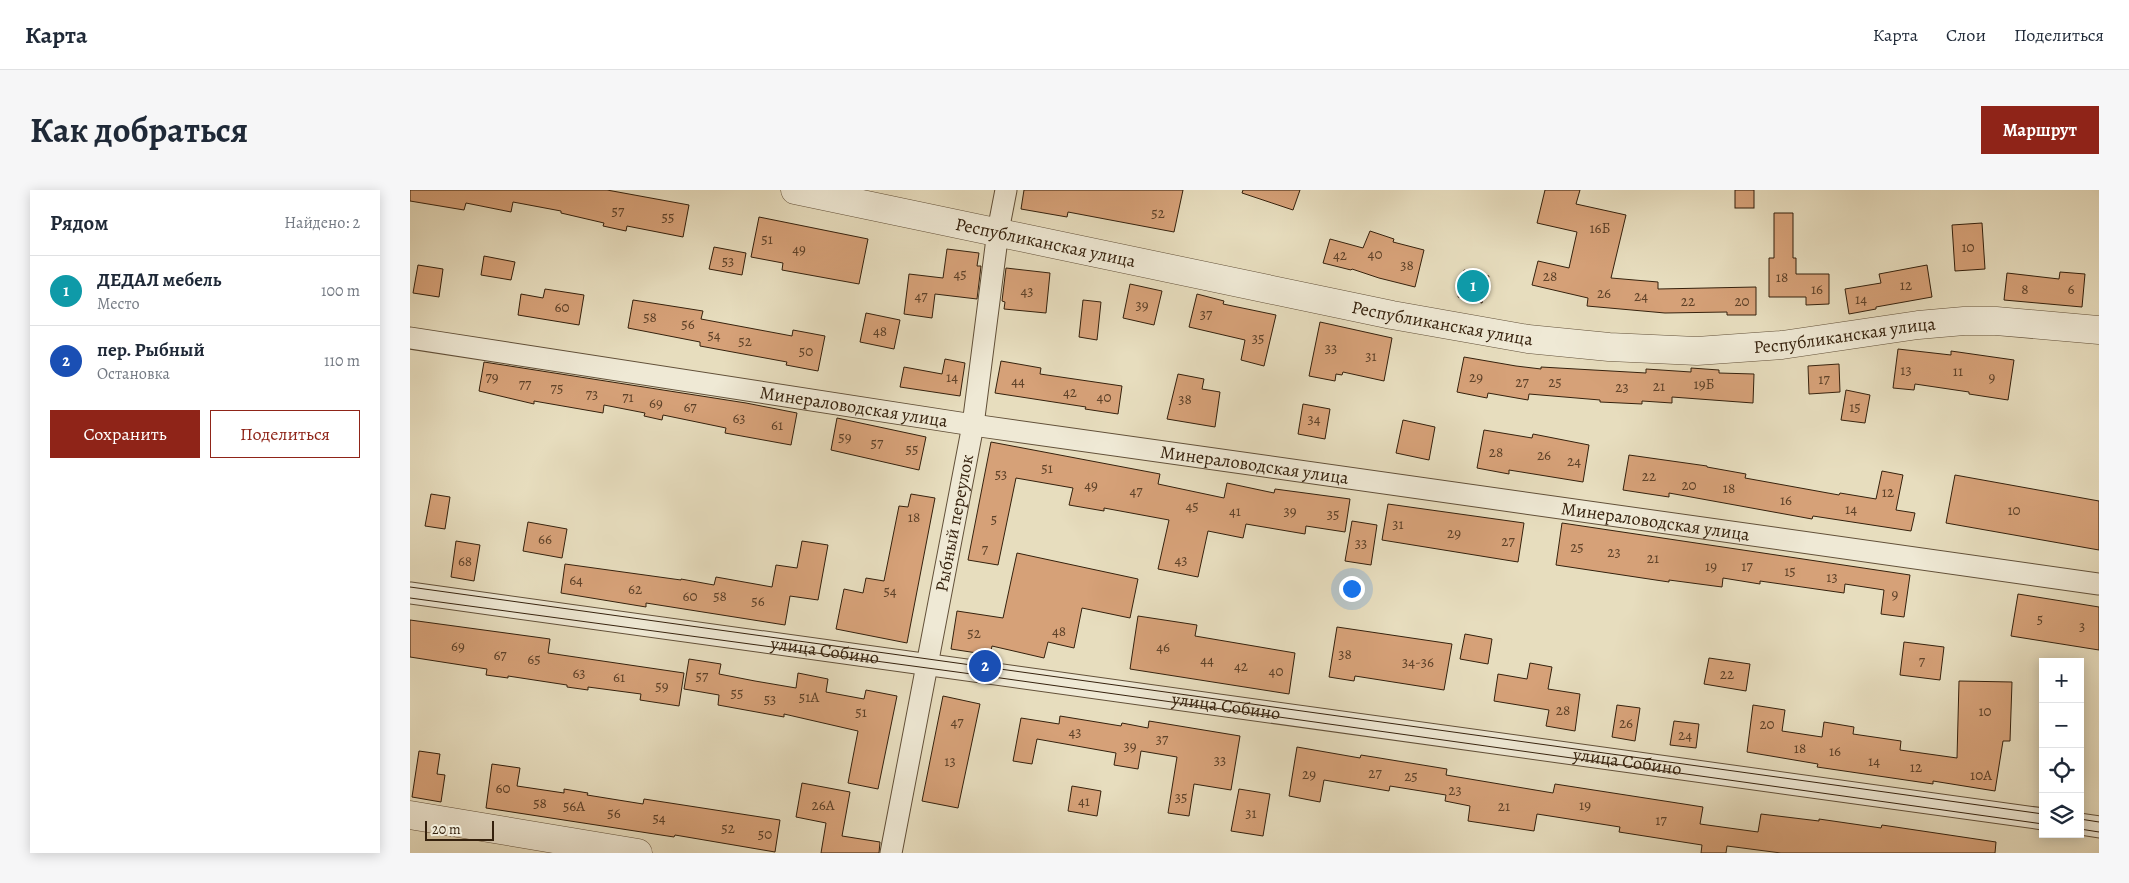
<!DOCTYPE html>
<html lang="ru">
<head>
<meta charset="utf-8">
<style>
  :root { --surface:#fff; --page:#f6f6f7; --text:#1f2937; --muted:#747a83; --line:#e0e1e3; --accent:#8f2418 }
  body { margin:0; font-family:Alegreya,serif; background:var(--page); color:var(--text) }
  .controls { position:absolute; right:15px; bottom:15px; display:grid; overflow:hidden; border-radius:0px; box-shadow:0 2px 12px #0003 }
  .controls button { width:45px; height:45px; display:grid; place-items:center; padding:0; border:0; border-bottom:1px solid var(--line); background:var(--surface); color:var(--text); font:25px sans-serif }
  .scale { position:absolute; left:15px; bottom:12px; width:69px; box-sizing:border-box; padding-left:5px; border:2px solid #35210d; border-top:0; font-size:14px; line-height:18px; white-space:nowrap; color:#35210d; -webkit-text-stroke:4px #efe9d5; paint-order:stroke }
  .you { position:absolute; left:941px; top:398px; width:18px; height:18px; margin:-12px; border:4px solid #fff; border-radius:50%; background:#1a73e8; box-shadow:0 0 0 8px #1a73e833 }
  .badge { display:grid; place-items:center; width:32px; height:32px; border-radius:50%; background:var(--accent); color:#fff; font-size:16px; font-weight:700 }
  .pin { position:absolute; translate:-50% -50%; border:2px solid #fff; box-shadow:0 1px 5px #0006 }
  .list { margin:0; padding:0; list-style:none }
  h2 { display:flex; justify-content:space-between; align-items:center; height:65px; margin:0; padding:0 20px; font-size:21px }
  h2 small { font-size:16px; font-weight:400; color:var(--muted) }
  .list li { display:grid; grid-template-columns:32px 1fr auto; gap:15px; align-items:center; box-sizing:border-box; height:70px; padding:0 20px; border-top:1px solid var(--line) }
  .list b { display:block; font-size:19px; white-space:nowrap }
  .list p { margin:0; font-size:16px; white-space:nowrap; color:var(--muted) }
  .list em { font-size:16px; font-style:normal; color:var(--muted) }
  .actions { display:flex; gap:10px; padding:15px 20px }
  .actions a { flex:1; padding:11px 0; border:1px solid var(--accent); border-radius:0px; text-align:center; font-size:18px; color:var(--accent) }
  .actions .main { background:var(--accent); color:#fff }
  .icon { flex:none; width:28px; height:28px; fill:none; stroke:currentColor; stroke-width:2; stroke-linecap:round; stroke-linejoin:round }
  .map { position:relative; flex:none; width:1689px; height:663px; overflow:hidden; border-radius:0px }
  header { display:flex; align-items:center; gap:30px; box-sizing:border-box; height:70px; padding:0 25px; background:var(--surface); border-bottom:1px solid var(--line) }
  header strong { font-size:24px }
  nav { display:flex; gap:28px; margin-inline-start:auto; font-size:18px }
  .intro { display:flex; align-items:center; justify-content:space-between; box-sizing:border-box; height:120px; padding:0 30px }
  h1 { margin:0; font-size:35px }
  .button { padding:12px 22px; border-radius:0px; background:var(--accent); color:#fff; font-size:18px; font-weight:700 }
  main { display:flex; gap:30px; padding:0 30px }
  aside { flex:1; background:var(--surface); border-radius:0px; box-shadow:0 2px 12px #0003 }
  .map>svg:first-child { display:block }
  .building { fill:#d6a178; stroke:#35210d }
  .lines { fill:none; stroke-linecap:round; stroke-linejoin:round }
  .minor-casing { stroke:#625039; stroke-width:23 }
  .tertiary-casing { stroke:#625039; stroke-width:29 }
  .minor { stroke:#efe9d5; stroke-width:21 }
  .tertiary { stroke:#efe9d5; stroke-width:28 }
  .tram { stroke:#35210d; stroke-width:1 }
  .labels { text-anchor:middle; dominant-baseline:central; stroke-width:4.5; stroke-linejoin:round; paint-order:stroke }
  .number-label { font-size:15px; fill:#5d4128 }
  .street-label { font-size:18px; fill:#35210d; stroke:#efe9d5 }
</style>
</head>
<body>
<header>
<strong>Карта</strong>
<nav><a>Карта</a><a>Слои</a><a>Поделиться</a></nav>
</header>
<div class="intro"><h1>Как добраться</h1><a class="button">Маршрут</a></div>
<main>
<aside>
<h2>Рядом<small>Найдено: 2</small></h2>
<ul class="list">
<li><span class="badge" style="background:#0f9aa8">1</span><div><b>ДЕДАЛ мебель</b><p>Место</p></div><em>100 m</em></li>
<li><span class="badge" style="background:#1a4fb4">2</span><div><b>пер. Рыбный</b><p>Остановка</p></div><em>110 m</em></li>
</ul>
<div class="actions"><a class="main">Сохранить</a><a>Поделиться</a></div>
</aside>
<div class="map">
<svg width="1689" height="663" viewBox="0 0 1689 663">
  <rect width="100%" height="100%" fill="#e7ddbe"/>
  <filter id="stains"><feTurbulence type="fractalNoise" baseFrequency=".004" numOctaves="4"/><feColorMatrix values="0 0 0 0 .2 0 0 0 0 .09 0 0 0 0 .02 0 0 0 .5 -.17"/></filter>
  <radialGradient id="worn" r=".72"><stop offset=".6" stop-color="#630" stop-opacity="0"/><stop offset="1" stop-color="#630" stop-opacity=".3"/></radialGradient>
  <g class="building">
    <path d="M0,0H197L279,15L273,47L217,36L216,41L193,36L194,33L151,23V21L103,12L101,22L56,13L54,20L0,11Z"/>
    <path d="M614,0H773L764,42L658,22L657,27L611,19Z"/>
    <path d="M833,0H890L883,20L832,3Z"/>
    <path d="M1135,0H1170L1166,14L1216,25L1201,88L1248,92V99L1346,97V125H1317V122L1255,123L1177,116L1178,108L1122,95L1128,71L1159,78L1167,42L1127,33Z"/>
    <rect x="1325" y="0" width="19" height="18"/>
    <path d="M1364,23H1383V68H1386V84H1419V114L1396,115V107H1359V68H1364Z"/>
    <path d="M349,27L458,49L449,94L372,80L373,73L341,67Z"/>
    <path d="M1572,33L1575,79L1545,81L1542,35Z"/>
    <path d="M960,41L984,49L983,52L1014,60L1005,97L969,88L942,79L941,80L913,73L920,49L953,58Z"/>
    <path d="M304,57L336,63L332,85L299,79Z"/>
    <path d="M537,59L569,63L567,76H571L567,109L525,104L522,128L494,124L499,84L533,88Z"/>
    <path d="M74,66L105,72L101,90L71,85Z"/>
    <path d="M8,75L33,79L29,107L3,103Z"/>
    <path d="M1517,75L1522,107L1466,117V119L1439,124L1435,99L1471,93L1469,84Z"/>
    <path d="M596,78L640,83L636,123L594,119L595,112L592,111Z"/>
    <path d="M1054,80L1079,86L1072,113L1048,107Z"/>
    <path d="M1650,82L1675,84L1672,117L1594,110L1597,83L1649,89Z"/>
    <path d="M720,94L752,101L744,135L713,128Z"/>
    <path d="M135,99L174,105L169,135L108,125L111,104L133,108Z"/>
    <path d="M787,104L814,111L813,114L866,125L854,176L831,170L835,150L779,137Z"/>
    <path d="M223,110L293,121L291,129L382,146L383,140L415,146L408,181L376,175L377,172L290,156V152L218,138Z"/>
    <path d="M673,110L691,112L687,150L669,147Z"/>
    <path d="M456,123L490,130L484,159L450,152Z"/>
    <path d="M910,132L982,148L974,191L933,182L932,185L926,184L925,191L899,186Z"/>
    <path d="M1488,159L1541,165V161L1604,170L1598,210L1559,204V202L1505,194L1504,200L1483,198Z"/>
    <path d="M1054,167L1106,176L1131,179V177L1236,183V179L1281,182V178L1309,180V183L1344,184L1343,213L1262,207V213L1232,211V214L1190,212V210L1119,204L1118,210L1078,203L1077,208L1047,202Z"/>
    <path d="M535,169L555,173L550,206L490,197L494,177L532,184Z"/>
    <path d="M591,171L631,178L630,184L712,196L708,224L675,219L676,217L585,203Z"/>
    <path d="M74,172L336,213L387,223L381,255L315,243L316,238L253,225L252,230L234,226L235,223L194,215L193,223L124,211V214L69,201Z"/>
    <path d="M1429,174L1430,202L1399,204L1398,176Z"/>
    <path d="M768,184L794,189L792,199L810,202L805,237L757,229Z"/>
    <path d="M1436,200L1460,205L1455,233L1431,230Z"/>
    <path d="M893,214L920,219L915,249L888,244Z"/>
    <path d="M427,228L516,247L509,280L421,260Z"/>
    <path d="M993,230L1025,237L1019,270L986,263Z"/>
    <path d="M1074,240L1122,248L1123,244L1179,255L1173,292L1099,280V284L1067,278Z"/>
    <path d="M581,252L750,284L748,294L814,308L817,293L864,303L865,299L940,309L935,342L896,336L895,344L836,334L833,348L798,341L788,387L748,379L759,330L694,318V321L659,315L663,298L606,288L588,375L558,370Z"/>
    <path d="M1219,265L1297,276V277L1336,284L1335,288L1429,305L1430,303L1466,309L1472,281L1493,285L1486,320L1505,323L1501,341L1403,326L1402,329L1259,303V307L1213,300Z"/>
    <path d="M1545,285L1689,311V360L1536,333Z"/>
    <path d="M21,304L40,307L35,339L15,336Z"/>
    <path d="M501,304L525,308L497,453L426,439L434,399L453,403L456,388L474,391L489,316L498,317Z"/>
    <path d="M978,314L1114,333L1108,372L972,350Z"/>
    <path d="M942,331L967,335L961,375L935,371Z"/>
    <path d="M118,332L157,339L152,368L113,361Z"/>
    <path d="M1152,333L1500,385L1494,427L1471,424L1474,400L1435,394L1434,403L1350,391V394L1313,388L1312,397L1259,390V392L1146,375Z"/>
    <path d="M46,351L70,355L64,391L41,387Z"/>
    <path d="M392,351L418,355L408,410L380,406L375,435L236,413V417L151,403L155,374L271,390V389L304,395L306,387L362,397L366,375L387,378Z"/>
    <path d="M607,363L728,389L720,428L672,418L664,458L638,452L634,468L582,456L580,465L541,459L547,421L593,428Z"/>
    <path d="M1608,404L1689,417V460L1601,446Z"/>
    <path d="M728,426L787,435L785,446L885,463L879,504L720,479Z"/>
    <path d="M0,430L140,449L138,463L274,483L269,516L230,510L231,504L178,497V500L157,497V495L98,486V488L76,485L77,479L0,467Z"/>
    <path d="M927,437L1042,454L1034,500L945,486L944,491L919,487Z"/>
    <path d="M1055,444L1082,449L1078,474L1050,469Z"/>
    <path d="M1494,452L1534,457L1530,490L1490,485Z"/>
    <path d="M1299,468L1340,474L1336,501L1294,494Z"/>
    <path d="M279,469L311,474L309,484L345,491L386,498L388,483L418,489L416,502L454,509L456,500L487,506L468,599L438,593L448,541L374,524V527L308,515L309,505L274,499Z"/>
    <path d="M1120,473L1142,477L1138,499L1170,504L1165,541L1136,536L1139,520L1084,511L1088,484L1117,489Z"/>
    <path d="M1549,491L1602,492L1600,551H1593L1585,601L1523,591V594L1407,577L1408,574L1337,562L1343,515L1375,520L1372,541L1412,547L1414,532L1444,537L1443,544L1491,551L1490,560L1547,568Z"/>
    <path d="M533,506L570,514L548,618L512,611Z"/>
    <path d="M1207,515L1230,518L1225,551L1202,547Z"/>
    <path d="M650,526L711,536L712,533L738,538L739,531L830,546L821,600L784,594L779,626L758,623L767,567L731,561L728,579L704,575L706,563L627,549L622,574L603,571L611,528L649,534Z"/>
    <path d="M1264,531L1289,534L1286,558L1260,555Z"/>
    <path d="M887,557L950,568L951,565L1037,579L1036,585L1143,603L1145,594L1293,617L1290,634L1348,642L1351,624L1409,631V629L1471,638L1472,635L1586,652L1585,663H1371L1317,656L1316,663H1291L1292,655L1209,642L1210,637L1127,624L1124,641L1058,631L1060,616L1035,611L1036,605L980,596L979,601L914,590L910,612L879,606Z"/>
    <path d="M9,561L30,564L27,584L35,585L31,612L2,607Z"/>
    <path d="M82,574L110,578L107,596L154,603V599L178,603L177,605L233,614L234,609L370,630L365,662L265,645L264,647L76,618Z"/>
    <path d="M392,593L440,602L432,646L470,652L469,663H411L416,633L386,627Z"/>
    <path d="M662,596L691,601L687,626L658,621Z"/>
    <path d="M829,599L860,604L853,646L821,641Z"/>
  </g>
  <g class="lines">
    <defs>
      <g id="minor">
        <path id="s1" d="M0,148L563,235L1689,394"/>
        <path id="s2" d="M0,403L1633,629"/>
        <path d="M1670,634L1689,637"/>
        <path id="s3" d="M481,663L563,235L588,41L596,0"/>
      </g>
      <g id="tertiary">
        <path id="s4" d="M385,0L982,125L1118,149L1199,157L1287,161L1372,155L1508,135L1554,131H1586L1689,140"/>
        <path d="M0,625L228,663"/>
      </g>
    </defs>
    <use href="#minor" class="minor-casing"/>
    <use href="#tertiary" class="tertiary-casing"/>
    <use href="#minor" class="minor"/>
    <use href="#tertiary" class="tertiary"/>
    <g class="tram">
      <path d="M0,397L1633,624"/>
      <path d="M0,408L569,485L1633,634"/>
      <path d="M1670,629L1689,632"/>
      <path d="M1670,639L1689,642"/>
    </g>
  </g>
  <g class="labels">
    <g class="number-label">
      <text x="208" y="21">57</text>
      <text x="748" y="23">52</text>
      <text x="258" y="27">55</text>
      <text x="1190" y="38">16Б</text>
      <text x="357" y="49">51</text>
      <text x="1558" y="57">10</text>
      <text x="389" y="59">49</text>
      <text x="965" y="64">40</text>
      <text x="930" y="65">42</text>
      <text x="318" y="71">53</text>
      <text x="997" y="75">38</text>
      <text x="550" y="84">45</text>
      <text x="1140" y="86">28</text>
      <text x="1372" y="87">18</text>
      <text x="1496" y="95">12</text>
      <text x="1407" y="99">16</text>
      <text x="1615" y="99">8</text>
      <text x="1661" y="99">6</text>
      <text x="617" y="101">43</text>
      <text x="1194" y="103">26</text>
      <text x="511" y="106">47</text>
      <text x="1231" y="106">24</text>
      <text x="1451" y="109">14</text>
      <text x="1278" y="111">22</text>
      <text x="1332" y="111">20</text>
      <text x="732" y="115">39</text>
      <text x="152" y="117">60</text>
      <text x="796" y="124">37</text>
      <text x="240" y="127">58</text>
      <text x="278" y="134">56</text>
      <text x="470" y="141">48</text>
      <text x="304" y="145">54</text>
      <text x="848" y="148">35</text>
      <text x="335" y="151">52</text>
      <text x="921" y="158">33</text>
      <text x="396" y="161">50</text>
      <text x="961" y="166">31</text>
      <text x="1496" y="180">13</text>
      <text x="1548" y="181">11</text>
      <text x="82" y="187">79</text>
      <text x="542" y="187">14</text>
      <text x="1066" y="187">29</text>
      <text x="1582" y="187">9</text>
      <text x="1414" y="189">17</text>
      <text x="608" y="191">44</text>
      <text x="1112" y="192">27</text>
      <text x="1145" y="192">25</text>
      <text x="115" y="194">77</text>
      <text x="1294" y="194">19Б</text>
      <text x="1249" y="196">21</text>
      <text x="1212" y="197">23</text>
      <text x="147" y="198">75</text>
      <text x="660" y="202">42</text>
      <text x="182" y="204">73</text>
      <text x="218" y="207">71</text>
      <text x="694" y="207">40</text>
      <text x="775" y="209">38</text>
      <text x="246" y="213">69</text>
      <text x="280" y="217">67</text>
      <text x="1445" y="217">15</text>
      <text x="329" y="228">63</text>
      <text x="904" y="229">34</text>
      <text x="367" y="235">61</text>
      <text x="435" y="247">59</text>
      <text x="467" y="253">57</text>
      <text x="502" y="259">55</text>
      <text x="1086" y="262">28</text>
      <text x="1134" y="265">26</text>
      <text x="1164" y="271">24</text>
      <text x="637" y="278">51</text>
      <text x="591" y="284">53</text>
      <text x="1239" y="286">22</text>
      <text x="681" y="295">49</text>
      <text x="1279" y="295">20</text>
      <text x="1319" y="298">18</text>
      <text x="726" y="301">47</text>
      <text x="1478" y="302">12</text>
      <text x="1376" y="310">16</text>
      <text x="782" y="316">45</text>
      <text x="1441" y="319">14</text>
      <text x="1604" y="320">10</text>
      <text x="825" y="321">41</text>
      <text x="880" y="321">39</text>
      <text x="923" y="324">35</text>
      <text x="504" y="327">18</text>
      <text x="584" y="329">5</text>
      <text x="988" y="334">31</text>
      <text x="1044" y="343">29</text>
      <text x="135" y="349">66</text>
      <text x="1098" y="351">27</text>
      <text x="951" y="353">33</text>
      <text x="1167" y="357">25</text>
      <text x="575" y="359">7</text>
      <text x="1204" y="362">23</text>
      <text x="1243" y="368">21</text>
      <text x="771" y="370">43</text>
      <text x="55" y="371">68</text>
      <text x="1301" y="376">19</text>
      <text x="1337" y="376">17</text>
      <text x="1380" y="381">15</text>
      <text x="1422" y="387">13</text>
      <text x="166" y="390">64</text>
      <text x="225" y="399">62</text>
      <text x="480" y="401">54</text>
      <text x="1485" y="404">9</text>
      <text x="280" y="406">60</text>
      <text x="310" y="406">58</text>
      <text x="348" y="411">56</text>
      <text x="1630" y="429">5</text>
      <text x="1672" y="436">3</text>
      <text x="649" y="441">48</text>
      <text x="564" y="443">52</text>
      <text x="48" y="456">69</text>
      <text x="753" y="457">46</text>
      <text x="935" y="464">38</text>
      <text x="90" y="465">67</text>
      <text x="124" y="469">65</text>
      <text x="797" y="470">44</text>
      <text x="1512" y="471">7</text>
      <text x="1008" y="472">34-36</text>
      <text x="831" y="476">42</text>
      <text x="866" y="481">40</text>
      <text x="169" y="483">63</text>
      <text x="1317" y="484">22</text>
      <text x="292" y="486">57</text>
      <text x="209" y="487">61</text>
      <text x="252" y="496">59</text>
      <text x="327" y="503">55</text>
      <text x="399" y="507">51А</text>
      <text x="360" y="509">53</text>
      <text x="1153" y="520">28</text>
      <text x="1575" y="521">10</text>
      <text x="451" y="522">51</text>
      <text x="547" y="532">47</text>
      <text x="1216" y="533">26</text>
      <text x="1357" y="534">20</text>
      <text x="665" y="542">43</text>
      <text x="1275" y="545">24</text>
      <text x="752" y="549">37</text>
      <text x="720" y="556">39</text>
      <text x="1390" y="558">18</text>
      <text x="1425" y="561">16</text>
      <text x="810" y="570">33</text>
      <text x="540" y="571">13</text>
      <text x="1464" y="571">14</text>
      <text x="1506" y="577">12</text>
      <text x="965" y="583">27</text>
      <text x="899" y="584">29</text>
      <text x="1571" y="585">10А</text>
      <text x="1001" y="586">25</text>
      <text x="93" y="598">60</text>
      <text x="1045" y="600">23</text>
      <text x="771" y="607">35</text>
      <text x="674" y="611">41</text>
      <text x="130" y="613">58</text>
      <text x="413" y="615">26А</text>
      <text x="1175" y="615">19</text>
      <text x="164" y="616">56А</text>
      <text x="1094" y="616">21</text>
      <text x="204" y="623">56</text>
      <text x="841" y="623">31</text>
      <text x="249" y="628">54</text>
      <text x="1251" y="630">17</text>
      <text x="318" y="638">52</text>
      <text x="355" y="644">50</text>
    </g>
    <g class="street-label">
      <text stroke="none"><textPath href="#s4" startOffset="256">Республиканская улица</textPath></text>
      <text stroke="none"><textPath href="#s4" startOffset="661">Республиканская улица</textPath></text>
      <text stroke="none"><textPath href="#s4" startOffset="1066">Республиканская улица</textPath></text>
      <text stroke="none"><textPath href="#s1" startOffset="449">Минераловодская улица</textPath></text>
      <text stroke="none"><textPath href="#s1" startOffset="854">Минераловодская улица</textPath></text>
      <text stroke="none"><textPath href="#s1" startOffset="1259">Минераловодская улица</textPath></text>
      <text stroke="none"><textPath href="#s3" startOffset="336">Рыбный переулок</textPath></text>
      <text stroke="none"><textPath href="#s2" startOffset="419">улица Собино</textPath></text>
      <text stroke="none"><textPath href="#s2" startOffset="824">улица Собино</textPath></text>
      <text stroke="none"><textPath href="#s2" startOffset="1229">улица Собино</textPath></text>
    </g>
  </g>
  <rect width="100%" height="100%" filter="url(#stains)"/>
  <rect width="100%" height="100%" fill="url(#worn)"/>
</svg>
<div class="controls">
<button>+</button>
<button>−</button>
<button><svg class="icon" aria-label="locate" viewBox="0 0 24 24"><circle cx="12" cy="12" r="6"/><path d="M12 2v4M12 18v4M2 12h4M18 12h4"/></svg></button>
<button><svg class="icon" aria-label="layers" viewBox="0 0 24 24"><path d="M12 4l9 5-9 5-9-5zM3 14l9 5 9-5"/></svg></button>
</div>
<div class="scale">20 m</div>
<div class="you"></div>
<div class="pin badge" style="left:1063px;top:96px;background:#0f9aa8">1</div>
<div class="pin badge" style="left:575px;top:476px;background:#1a4fb4">2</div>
</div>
</main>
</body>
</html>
